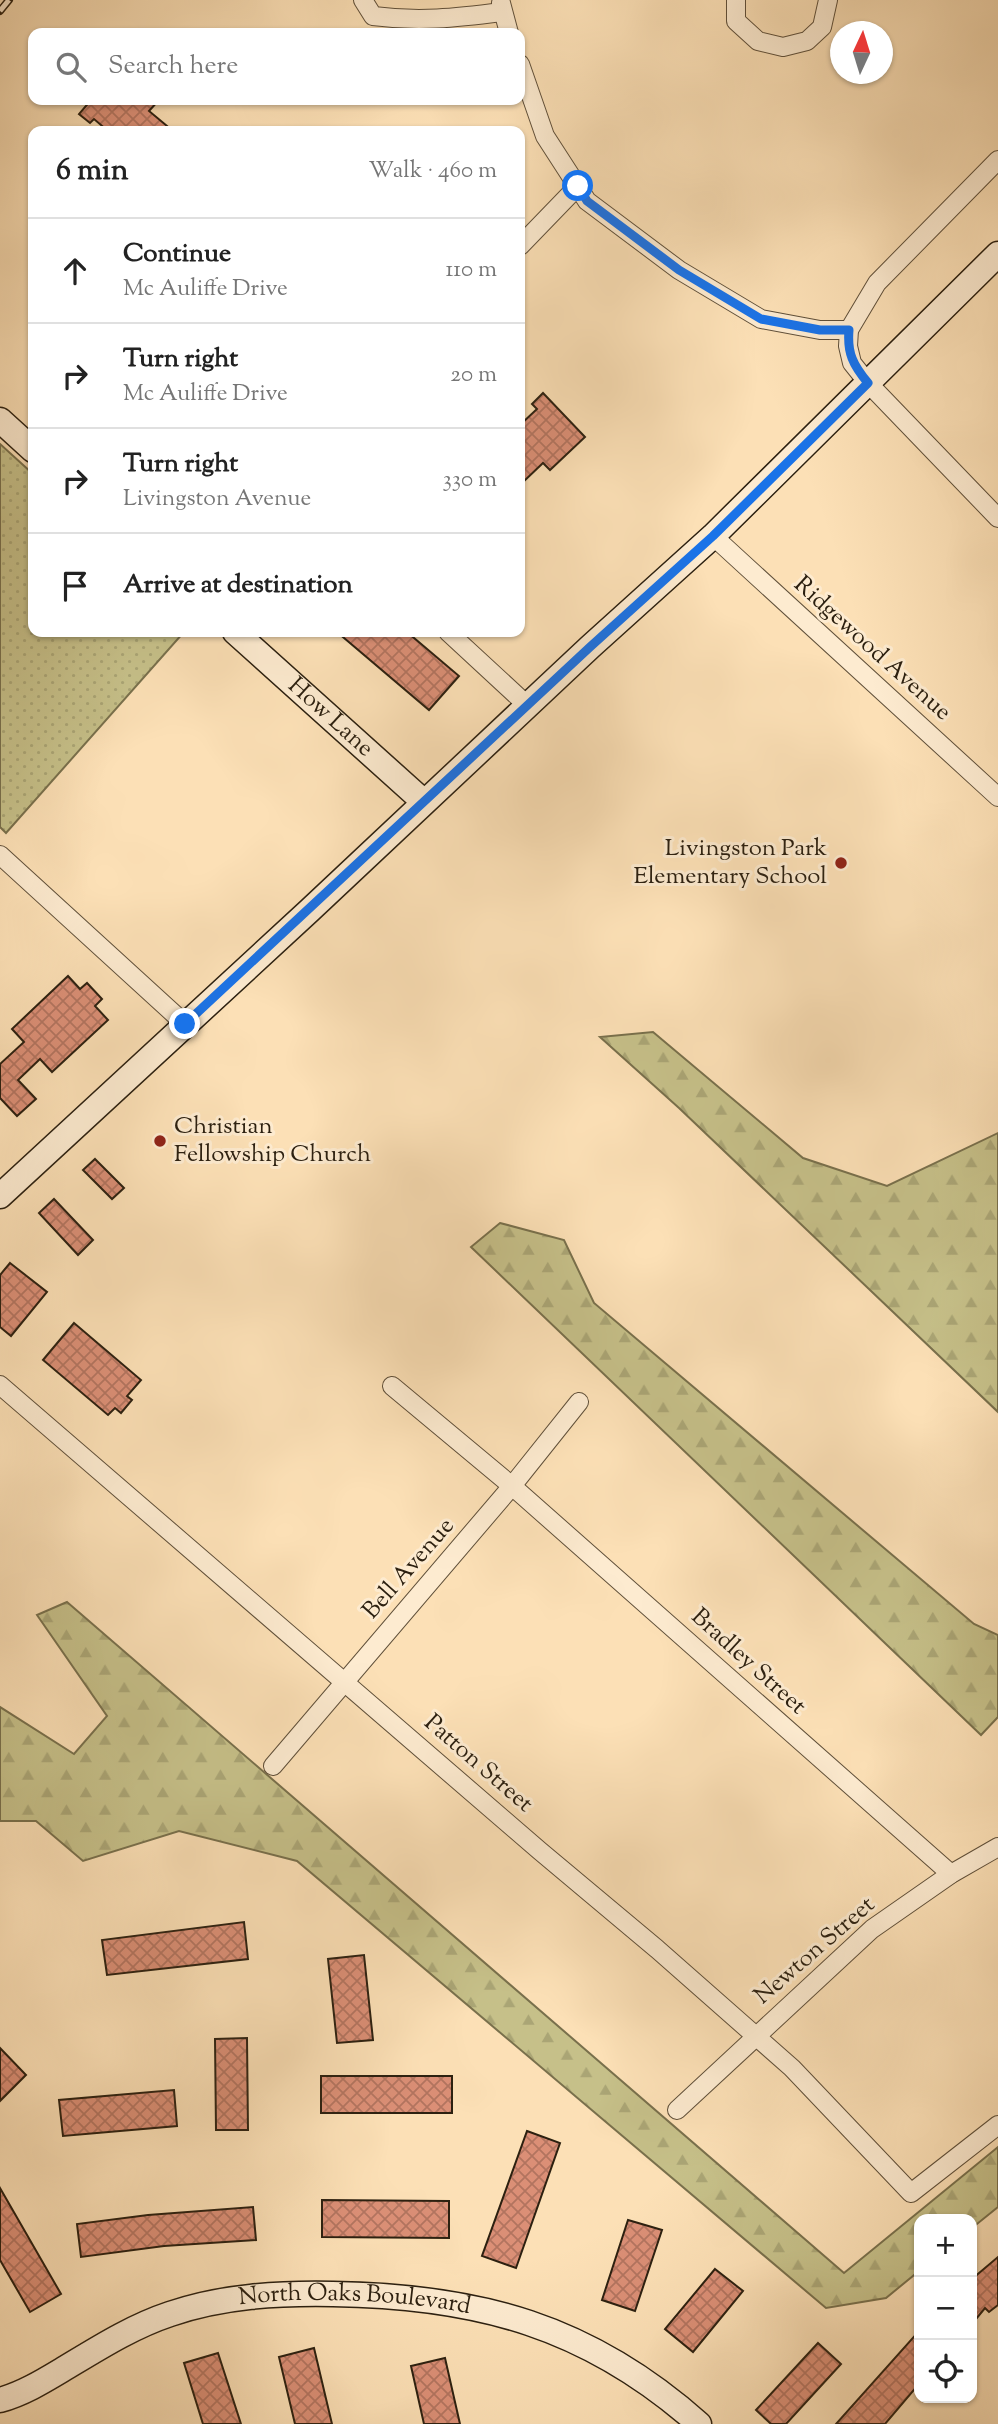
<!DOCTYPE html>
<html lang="en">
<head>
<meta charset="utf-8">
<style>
  :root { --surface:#fff; --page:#f6f6f6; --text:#222; --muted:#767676; --line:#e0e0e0 }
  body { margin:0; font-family:"Sorts Mill Goudy",serif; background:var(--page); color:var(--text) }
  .controls { position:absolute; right:21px; bottom:21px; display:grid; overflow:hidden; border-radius:14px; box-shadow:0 2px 5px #0004 }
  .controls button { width:63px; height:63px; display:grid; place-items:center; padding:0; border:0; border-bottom:2px solid var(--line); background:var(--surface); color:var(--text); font:35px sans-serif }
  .compass { position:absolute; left:830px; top:21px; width:63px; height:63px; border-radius:50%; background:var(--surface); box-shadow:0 2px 5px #0004; rotate:4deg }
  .stop { position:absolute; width:21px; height:21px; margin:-16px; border:5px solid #1a73e8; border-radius:50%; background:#fff }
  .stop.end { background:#1a73e8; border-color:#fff; box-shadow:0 2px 7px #0008 }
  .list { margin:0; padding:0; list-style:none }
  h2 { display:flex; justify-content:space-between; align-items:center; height:91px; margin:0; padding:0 28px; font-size:30px }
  h2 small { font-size:23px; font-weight:400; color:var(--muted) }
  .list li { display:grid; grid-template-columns:46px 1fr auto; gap:21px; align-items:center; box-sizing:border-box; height:105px; padding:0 28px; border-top:2px solid var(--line) }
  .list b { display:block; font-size:26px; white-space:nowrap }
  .list p { margin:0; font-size:23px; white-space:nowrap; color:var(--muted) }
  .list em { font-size:23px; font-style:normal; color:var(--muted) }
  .icon { flex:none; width:38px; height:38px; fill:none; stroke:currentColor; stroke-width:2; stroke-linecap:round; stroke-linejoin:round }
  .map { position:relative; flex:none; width:998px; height:2424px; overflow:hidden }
  .search { position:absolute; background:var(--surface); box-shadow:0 2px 5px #0004; left:28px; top:28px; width:497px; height:77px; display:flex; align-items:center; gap:18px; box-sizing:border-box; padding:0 24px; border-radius:14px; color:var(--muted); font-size:26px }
  .panel { position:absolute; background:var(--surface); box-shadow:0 2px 5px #0004; left:28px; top:126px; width:497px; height:511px; border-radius:14px }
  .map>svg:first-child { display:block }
  .grass { fill:url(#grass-dots); stroke:#79704c; stroke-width:2 }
  .forest { fill:url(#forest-firs); stroke:#79704c; stroke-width:2 }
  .building { fill:url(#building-cross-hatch); stroke:#2c2010; stroke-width:2 }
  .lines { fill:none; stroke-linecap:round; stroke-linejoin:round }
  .street-casing { stroke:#60503a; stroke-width:20 }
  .secondary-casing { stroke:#2c2010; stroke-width:27 }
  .street { stroke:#fdebd0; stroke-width:18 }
  .secondary { stroke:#fdebd0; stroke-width:24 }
  .rail-casing { stroke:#2c2010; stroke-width:8 }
  .rail { stroke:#fdebd0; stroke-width:5; stroke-dasharray:16; stroke-linecap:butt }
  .route { stroke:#1a73e8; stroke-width:9 }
  .poi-dot { fill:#8f2418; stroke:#fdebd0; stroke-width:2.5 }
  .labels { text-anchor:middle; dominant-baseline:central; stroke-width:6; stroke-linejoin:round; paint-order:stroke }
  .street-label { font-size:24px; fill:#2c2010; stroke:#fdebd0 }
  .poi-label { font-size:24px; fill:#2c2010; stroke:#fdebd0; text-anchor:end }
</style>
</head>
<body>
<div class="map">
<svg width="998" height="2424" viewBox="0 0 998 2424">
  <defs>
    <pattern id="grass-dots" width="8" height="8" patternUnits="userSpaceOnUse" patternTransform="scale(1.75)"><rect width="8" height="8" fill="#c6c089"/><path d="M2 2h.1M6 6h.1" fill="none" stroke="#aaa575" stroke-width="1.8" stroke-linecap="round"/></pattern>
    <pattern id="forest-firs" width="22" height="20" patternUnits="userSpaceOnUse" patternTransform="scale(1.75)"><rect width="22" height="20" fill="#c6c089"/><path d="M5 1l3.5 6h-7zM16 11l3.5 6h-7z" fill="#aaa575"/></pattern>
    <pattern id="building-cross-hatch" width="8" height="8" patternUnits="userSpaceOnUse" patternTransform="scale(1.75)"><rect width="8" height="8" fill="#db8f76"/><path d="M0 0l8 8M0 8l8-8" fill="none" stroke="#b2745f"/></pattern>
  </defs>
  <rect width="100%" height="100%" fill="#fce0b6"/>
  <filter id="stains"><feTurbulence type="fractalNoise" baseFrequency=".00286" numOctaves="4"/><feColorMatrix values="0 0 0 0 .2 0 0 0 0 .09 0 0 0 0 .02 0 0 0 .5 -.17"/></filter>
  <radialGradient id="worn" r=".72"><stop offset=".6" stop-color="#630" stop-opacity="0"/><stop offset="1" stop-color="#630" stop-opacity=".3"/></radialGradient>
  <path class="grass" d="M0,444L33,474V632H184L6,833L0,827Z"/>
  <g class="forest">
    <path d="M653,1032L803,1158L887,1186L998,1133V1412L679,1108L600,1037Z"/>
    <path d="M500,1223L564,1240L594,1303L974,1624L998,1635V1717L981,1735L471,1247Z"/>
    <path d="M67,1602L844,2273L998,2147V2207L972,2228V2219H919V2271L886,2298L826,2308L297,1861L179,1831L83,1861L36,1821H0V1707L74,1754L107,1716L37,1615Z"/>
  </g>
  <g class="building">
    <path d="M91,100H159L149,111L173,131H108L94,119L90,123L79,114Z"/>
    <path d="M543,393L585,437L550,470L543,463L520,485V425L537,409L532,404Z"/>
    <path d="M337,632H407L459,676L429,710Z"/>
    <path d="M68,976L80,989L87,983L102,999L95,1006L108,1020L52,1072L40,1059L18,1080L36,1099L17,1116L0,1098V1064L24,1042L12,1029Z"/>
    <path d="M95,1159L124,1188L112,1199L83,1170Z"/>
    <path d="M54,1199L93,1240L78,1255L39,1213Z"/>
    <path d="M10,1263L47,1292L11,1336L0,1327V1275Z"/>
    <path d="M74,1323L141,1380L127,1396L132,1400L121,1413L115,1408L108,1415L43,1360Z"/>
    <path d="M244,1922L248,1959L107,1975L102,1940Z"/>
    <path d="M364,1955L373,2040L337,2043L328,1959Z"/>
    <path d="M247,2038L248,2130H216L215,2039Z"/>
    <path d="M0,2048L26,2075L0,2101Z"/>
    <rect x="321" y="2076" width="131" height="37"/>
    <path d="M174,2090L177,2126L63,2136L59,2100Z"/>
    <path d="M527,2131L560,2143L516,2268L482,2256Z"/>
    <path d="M0,2188L61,2294L30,2312L0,2260Z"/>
    <path d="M322,2200L449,2201V2238L322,2237Z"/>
    <path d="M253,2207L256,2240L164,2246L81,2257L77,2224L148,2215Z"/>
    <path d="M628,2220L662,2230L635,2311L602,2300Z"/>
    <path d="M998,2257V2305L989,2312L985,2308L972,2324V2279Z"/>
    <path d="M715,2269L743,2291L693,2352L665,2329Z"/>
    <path d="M919,2331V2384L885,2424H836Z"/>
    <path d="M818,2343L841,2364L786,2424H771L756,2410Z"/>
    <path d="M314,2348L332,2424H295L279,2357Z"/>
    <path d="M218,2353L241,2424H203L184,2363Z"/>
    <path d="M445,2358L460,2424H424L411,2366Z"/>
  </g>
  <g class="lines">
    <defs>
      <g id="street">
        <path d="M363,0L373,16C419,22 455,18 502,12"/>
        <path d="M736,0V21L758,41L783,47L807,41L822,27L828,0"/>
        <path d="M501,3L509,33"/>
        <path d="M520,64L545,136L587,201L679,270L761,319L820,330H849"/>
        <path d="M998,160L877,283L849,330L848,346L852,363L868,383L998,518"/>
        <path d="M520,246L578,186"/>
        <path d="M713,536L998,797"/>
        <path d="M448,632L527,705"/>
        <path d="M0,855L185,1024"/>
        <path d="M0,1385L540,1851L657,1949L792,2068L911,2193L998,2125"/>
        <path d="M392,1386L512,1486L951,1874"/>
        <path d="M273,1766L512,1486L579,1402"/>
        <path d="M677,2110L872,1929L951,1874L998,1847"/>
      </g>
      <g id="secondary">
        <path d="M0,420L33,450"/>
        <path id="s1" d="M235,632L424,802"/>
        <path d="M0,1196L310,910L590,647L713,536L998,254"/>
        <path id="s2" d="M0,2400C22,2394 42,2382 62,2370C97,2349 131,2327 170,2314C223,2296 278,2293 333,2294C478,2296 589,2326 699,2424"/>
      </g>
    </defs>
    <use href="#street" class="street-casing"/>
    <use href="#secondary" class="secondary-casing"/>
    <use href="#street" class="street"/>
    <use href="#secondary" class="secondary"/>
    <defs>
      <path id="rail" d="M0,11L9,0"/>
    </defs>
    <use href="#rail" class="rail-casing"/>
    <use href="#rail" class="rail"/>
  </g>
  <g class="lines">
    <path class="route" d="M185,1024L590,647L713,536L868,383C853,365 847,353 849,330H820L761,319L679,270L587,201L578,186"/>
  </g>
  <g class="poi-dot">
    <circle cx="841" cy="863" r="7"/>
    <circle cx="160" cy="1141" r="7"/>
  </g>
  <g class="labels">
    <g class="street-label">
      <text transform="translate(872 649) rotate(42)">Ridgewood Avenue</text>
      <text stroke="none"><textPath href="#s1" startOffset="128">How Lane</textPath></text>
      <text transform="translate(409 1569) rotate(-49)">Bell Avenue</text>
      <text transform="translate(748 1662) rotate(42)">Bradley Street</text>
      <text transform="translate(478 1764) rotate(41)">Patton Street</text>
      <text transform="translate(815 1951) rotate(-41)">Newton Street</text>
      <text stroke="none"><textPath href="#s2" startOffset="378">North Oaks Boulevard</textPath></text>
    </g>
    <g class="poi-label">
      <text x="827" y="849">Livingston Park<tspan x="827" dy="28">Elementary School</tspan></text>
      <text x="174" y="1127" text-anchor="start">Christian<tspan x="174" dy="28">Fellowship Church</tspan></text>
    </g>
  </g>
  <rect width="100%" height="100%" filter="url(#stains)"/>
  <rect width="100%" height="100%" fill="url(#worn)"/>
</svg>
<div class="controls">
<button>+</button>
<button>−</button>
<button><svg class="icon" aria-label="locate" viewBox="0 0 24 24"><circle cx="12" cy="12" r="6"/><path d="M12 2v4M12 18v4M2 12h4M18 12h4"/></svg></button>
</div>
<svg class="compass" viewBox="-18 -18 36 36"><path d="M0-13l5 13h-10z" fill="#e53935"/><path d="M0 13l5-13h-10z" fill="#767676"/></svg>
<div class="stop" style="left:578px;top:186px"></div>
<div class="stop end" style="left:185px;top:1024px"></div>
<div class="search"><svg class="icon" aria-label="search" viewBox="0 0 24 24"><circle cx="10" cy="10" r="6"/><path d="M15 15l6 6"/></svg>Search here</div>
<section class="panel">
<h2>6 min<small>Walk · 460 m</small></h2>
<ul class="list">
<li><svg class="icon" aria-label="ahead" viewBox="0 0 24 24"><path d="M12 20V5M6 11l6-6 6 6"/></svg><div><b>Continue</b><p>Mc Auliffe Drive</p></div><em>110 m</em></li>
<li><svg class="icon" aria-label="right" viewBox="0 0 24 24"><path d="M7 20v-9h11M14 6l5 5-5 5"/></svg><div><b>Turn right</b><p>Mc Auliffe Drive</p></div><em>20 m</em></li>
<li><svg class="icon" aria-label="right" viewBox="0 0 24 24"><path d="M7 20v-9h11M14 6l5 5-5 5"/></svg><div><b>Turn right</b><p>Livingston Avenue</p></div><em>330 m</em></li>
<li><svg class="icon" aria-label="arrive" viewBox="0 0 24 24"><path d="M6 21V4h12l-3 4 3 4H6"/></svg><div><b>Arrive at destination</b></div></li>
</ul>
</section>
</div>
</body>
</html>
